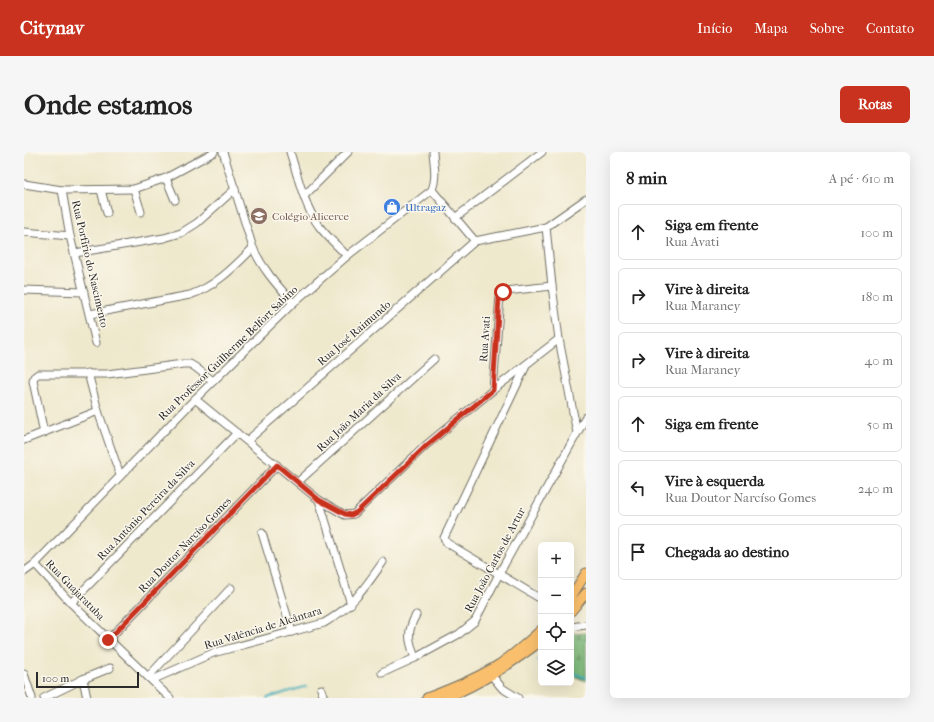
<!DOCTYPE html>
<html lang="pt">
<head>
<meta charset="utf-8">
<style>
  :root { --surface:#fff; --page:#f6f6f6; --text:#222; --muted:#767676; --line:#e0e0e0; --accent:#c8321e }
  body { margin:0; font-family:"IM FELL French Canon",serif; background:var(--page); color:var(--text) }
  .controls { position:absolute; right:12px; bottom:12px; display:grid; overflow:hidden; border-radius:6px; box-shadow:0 4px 16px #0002 }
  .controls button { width:36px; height:36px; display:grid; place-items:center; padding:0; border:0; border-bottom:1px solid var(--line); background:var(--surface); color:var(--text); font:20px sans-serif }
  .scale { position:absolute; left:12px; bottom:10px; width:103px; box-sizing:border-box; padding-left:4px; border:2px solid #2b2b2b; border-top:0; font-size:11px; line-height:14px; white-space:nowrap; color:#2b2b2b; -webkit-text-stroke:3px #fbf7ec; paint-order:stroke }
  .stop { position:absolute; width:12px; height:12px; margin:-9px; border:3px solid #c8321e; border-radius:50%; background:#fff }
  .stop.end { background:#c8321e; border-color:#fff; box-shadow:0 1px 4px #0008 }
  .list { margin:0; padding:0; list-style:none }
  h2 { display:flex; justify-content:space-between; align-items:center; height:52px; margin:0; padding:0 16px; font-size:17px }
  h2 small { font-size:13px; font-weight:400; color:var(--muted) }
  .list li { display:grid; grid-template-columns:26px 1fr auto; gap:12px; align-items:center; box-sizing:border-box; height:56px; margin:0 8px 8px; padding:0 8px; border:1px solid var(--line); border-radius:6px }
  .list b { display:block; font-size:15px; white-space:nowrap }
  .list p { margin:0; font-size:13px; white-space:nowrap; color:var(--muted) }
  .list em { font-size:13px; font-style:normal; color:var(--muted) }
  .icon { flex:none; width:22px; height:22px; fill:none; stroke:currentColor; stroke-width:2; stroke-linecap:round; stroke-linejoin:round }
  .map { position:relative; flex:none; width:562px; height:546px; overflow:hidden; border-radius:6px }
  header { display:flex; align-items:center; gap:24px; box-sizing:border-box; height:56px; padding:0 20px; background:var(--accent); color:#fff }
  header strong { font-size:19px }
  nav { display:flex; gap:22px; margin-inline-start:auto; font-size:14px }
  .intro { display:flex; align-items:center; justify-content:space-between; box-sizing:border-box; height:96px; padding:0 24px }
  h1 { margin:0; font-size:28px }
  .button { padding:10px 18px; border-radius:6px; background:var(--accent); color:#fff; font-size:14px; font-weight:700 }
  main { display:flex; gap:24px; padding:0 24px }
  aside { flex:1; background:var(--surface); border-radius:6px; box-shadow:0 4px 16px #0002 }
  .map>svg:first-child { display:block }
  .forest { fill:url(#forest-firs); stroke:#537252 }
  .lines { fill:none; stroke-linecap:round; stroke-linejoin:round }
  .stream { stroke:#41b0bd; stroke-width:2 }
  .minor-casing { stroke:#6f6d63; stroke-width:9 }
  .major-casing { stroke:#6f6d63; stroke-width:11 }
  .minor { stroke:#fff; stroke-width:7 }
  .major { stroke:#f9bf6d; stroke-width:9 }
  .route { stroke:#c8321e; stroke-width:5 }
  .labels { text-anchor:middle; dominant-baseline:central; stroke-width:3; stroke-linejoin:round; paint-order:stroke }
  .shop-label { font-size:11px; fill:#366cbe; stroke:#fbf7ec; text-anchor:start }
  .education-label { font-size:11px; fill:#785e54; stroke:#fbf7ec; text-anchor:start }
  .street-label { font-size:11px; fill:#2b2b2b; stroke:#fbf7ec }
</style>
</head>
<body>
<header>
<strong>Citynav</strong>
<nav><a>Início</a><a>Mapa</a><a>Sobre</a><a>Contato</a></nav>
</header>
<div class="intro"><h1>Onde estamos</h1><a class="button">Rotas</a></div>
<main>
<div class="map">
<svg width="562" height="546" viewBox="0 0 562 546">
  <defs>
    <pattern id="forest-firs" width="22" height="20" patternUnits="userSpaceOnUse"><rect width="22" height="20" fill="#7bb878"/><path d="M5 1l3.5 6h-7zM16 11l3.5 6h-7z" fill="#659663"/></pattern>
  </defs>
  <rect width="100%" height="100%" fill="#fbf7ec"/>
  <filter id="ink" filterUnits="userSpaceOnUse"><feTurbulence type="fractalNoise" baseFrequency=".025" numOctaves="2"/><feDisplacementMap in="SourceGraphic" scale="8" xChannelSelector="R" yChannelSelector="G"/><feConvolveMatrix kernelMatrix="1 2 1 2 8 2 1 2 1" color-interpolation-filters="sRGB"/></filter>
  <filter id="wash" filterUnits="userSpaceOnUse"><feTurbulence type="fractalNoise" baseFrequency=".012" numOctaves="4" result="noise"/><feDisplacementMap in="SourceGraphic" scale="16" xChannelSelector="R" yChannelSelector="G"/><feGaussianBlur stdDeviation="0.9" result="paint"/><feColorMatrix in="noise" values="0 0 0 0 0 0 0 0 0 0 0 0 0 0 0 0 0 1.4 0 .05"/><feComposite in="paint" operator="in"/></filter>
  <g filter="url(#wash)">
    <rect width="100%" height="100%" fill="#eee8cc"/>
    <path class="forest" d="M562,481V529L547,523V482Z"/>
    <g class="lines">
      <g class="stream">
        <path d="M514,508L517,509"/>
        <path d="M547,520L562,526"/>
        <path d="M243,546L283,534"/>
      </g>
    </g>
  </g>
  <g filter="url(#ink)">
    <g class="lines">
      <defs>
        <g id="minor">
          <path d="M199,0L229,96C239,118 254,134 269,151"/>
          <path d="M266,0C273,22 281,56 295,74C303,85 314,94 323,104"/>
          <path d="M142,26L151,48"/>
          <path d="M0,32L38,38L110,37L142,26L190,0"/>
          <path d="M110,37L117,60"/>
          <path d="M38,38L46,84L72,191"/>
          <path d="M77,38L83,61"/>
          <path d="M408,38L451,89L522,75L562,47"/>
          <path d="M281,43L324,0"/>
          <path d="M431,66L518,0"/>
          <path d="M522,75L528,134L535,187L553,281"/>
          <path d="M0,80L46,84"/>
          <path d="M51,101L140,86L157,81L173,71L211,37"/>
          <path d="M0,138L60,140"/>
          <path d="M66,162L166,143C192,134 210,115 229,96"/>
          <path d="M501,216L420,386L423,391L517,447"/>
          <path d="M64,221L74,259L96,323"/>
          <path d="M469,238L476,143L482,139L528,134"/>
          <path d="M171,247L295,348L327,452"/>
          <path d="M20,281L9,229L10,225L14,222H83L122,217L159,212H166L171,215L189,229"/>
          <path d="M0,288L74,259"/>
          <path d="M223,289L451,89"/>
          <path d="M274,330L410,207"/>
          <path d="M295,348L321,363L330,362L401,294L469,238L535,187"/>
          <path d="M238,381L268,480"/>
          <path d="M11,412L47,451L146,546"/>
          <path d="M0,420L11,412L171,247L269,151L323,104L408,38C413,25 410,14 409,0"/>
          <path d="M47,451L213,281"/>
          <path d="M547,475L562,473"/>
          <path d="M84,488L253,313"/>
          <path d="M391,506C385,489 382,480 392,463"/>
          <path d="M358,521L391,506L435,482L451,469L475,422L562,265"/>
          <path d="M0,522L8,546"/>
          <path d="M468,524L478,536L494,546"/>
          <path d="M124,525L207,436"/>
          <path d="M59,527L63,546"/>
          <path d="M128,528L189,501L300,471C329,454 340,437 359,410"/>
          <path d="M297,537L300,546"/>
          <path d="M20,546L59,527L86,516"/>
        </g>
        <g id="major">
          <path d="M547,445L562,421"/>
          <path d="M547,459L562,441"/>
          <path d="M403,546C427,537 454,526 476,512C490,502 504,490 517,478"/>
          <path d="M422,546C459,530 485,513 517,489"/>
        </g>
      </defs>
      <use href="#minor" class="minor-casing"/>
      <use href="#major" class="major-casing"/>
      <use href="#minor" class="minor"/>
      <use href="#major" class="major"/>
    </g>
  </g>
  <g class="lines" filter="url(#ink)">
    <path class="route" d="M84,488L253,313L295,348L321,362L327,363L333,360L402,294L469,238L475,146L479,140"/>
  </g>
  <defs>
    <symbol id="shop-disc" viewBox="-11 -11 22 22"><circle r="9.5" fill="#3f7fe0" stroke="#fbf7ec"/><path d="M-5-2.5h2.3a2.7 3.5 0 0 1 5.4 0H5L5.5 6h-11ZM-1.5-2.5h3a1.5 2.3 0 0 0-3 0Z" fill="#fff"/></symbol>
    <symbol id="school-disc" viewBox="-11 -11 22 22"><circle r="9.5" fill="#8d6e63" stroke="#fbf7ec"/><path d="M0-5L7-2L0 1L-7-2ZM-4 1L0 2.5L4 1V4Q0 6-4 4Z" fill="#fff"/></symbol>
  </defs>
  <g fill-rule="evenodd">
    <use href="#shop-disc" x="358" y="45" width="20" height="20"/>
    <use href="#school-disc" x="225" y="54" width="20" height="20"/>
  </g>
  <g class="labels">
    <g class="shop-label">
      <text x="381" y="55">Ultragaz</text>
    </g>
    <g class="education-label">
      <text x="248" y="64">Colégio Alicerce</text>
    </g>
    <g class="street-label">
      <text transform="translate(66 112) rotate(77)">Rua Porfírio do Nascimento</text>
      <text transform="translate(330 181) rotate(-41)">Rua José Raimundo</text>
      <text transform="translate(461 187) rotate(-86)">Rua Avati</text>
      <text transform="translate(204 201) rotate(-44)">Rua Professor Guilherme Belfort Sabino</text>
      <text transform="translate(335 260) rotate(-43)">Rua João Maria da Silva</text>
      <text transform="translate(122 358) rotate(-46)">Rua Antônio Pereira da Silva</text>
      <text transform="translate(161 393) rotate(-46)">Rua Doutor Narcíso Gomes</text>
      <text transform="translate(471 408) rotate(-62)">Rua João Carlos de Artur</text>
      <text transform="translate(51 438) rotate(46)">Rua Guajaratuba</text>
      <text transform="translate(239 476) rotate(-17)">Rua Valência de Alcântara</text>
    </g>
  </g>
</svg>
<div class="controls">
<button>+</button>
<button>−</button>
<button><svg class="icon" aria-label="locate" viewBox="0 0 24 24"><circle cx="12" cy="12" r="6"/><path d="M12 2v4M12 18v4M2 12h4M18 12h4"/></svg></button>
<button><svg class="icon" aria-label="layers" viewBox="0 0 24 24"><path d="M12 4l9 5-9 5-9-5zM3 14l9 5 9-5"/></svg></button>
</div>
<div class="scale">100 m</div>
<div class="stop" style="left:479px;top:140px"></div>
<div class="stop end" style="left:84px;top:488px"></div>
</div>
<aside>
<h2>8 min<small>A pé · 610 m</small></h2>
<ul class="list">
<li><svg class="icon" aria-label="ahead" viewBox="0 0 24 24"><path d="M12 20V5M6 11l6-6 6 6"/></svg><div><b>Siga em frente</b><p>Rua Avati</p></div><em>100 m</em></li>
<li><svg class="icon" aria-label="right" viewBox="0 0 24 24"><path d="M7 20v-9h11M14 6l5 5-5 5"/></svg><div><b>Vire à direita</b><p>Rua Maraney</p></div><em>180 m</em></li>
<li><svg class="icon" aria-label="right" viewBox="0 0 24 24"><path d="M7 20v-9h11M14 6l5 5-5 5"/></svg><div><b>Vire à direita</b><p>Rua Maraney</p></div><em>40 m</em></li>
<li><svg class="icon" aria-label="ahead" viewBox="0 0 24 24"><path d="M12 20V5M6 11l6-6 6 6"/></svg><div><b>Siga em frente</b></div><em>50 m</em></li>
<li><svg class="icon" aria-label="left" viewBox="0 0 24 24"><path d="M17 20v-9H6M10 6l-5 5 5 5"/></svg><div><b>Vire à esquerda</b><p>Rua Doutor Narcíso Gomes</p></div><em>240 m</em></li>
<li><svg class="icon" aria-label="arrive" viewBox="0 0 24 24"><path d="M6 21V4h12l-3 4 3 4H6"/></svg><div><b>Chegada ao destino</b></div></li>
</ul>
</aside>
</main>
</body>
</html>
